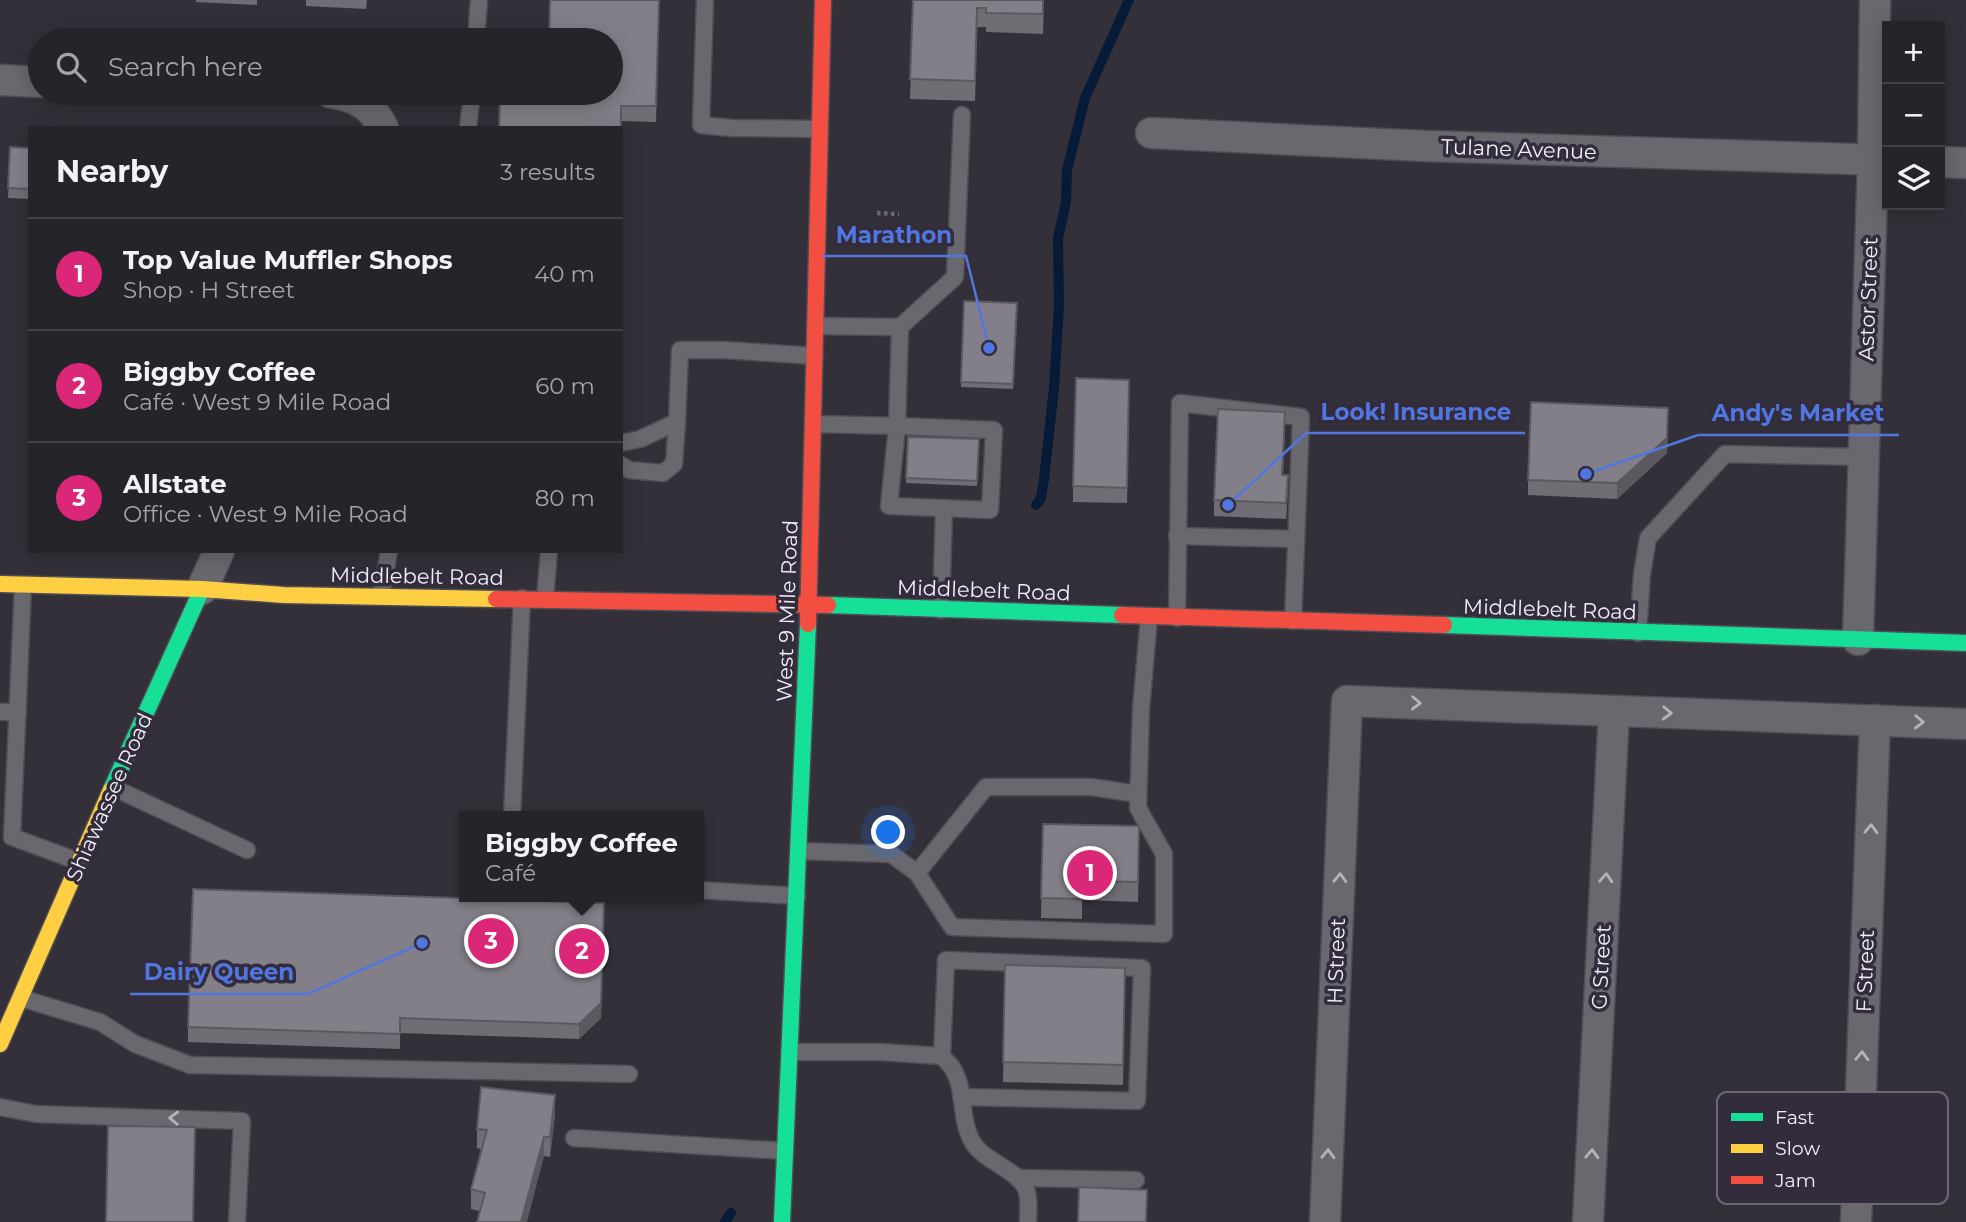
<!DOCTYPE html>
<html lang="en">
<head>
<meta charset="utf-8">
<style>
  :root { --surface:#26242b; --page:#2e2c33; --text:#f1f3f6; --muted:#a4a4a9; --line:#424147; --accent:#db2777 }
  body { margin:0; font-family:Montserrat,sans-serif; background:var(--page); color:var(--text) }
  .controls { position:absolute; right:21px; top:21px; display:grid; overflow:hidden; border-radius:0px; box-shadow:0 4px 18px #0003 }
  .controls button { width:63px; height:63px; display:grid; place-items:center; padding:0; border:0; border-bottom:2px solid var(--line); background:var(--surface); color:var(--text); font:35px sans-serif }
  .you { position:absolute; left:889px; top:833px; width:24px; height:24px; margin:-18px; border:5px solid #fff; border-radius:50%; background:#1a73e8; box-shadow:0 0 0 10px #1a73e833 }
  .badge { display:grid; place-items:center; width:46px; height:46px; border-radius:50%; background:var(--accent); color:#fff; font-size:23px; font-weight:700 }
  .pin { position:absolute; translate:-50% -50%; border:4px solid #fff; box-shadow:0 2px 7px #0006 }
  .popup { position:absolute; left:459px; top:811px; width:245px; height:91px; box-sizing:border-box; display:grid; place-content:center; border-radius:0px; background:var(--surface); filter:drop-shadow(0 2px 5px #0005); font-size:23px; white-space:nowrap; color:var(--muted) }
  .popup b { font-size:26px; color:var(--text) }
  .popup::after { content:''; position:absolute; left:50%; top:100%; margin-left:-14px; border:14px solid transparent; border-top-color:var(--surface) }
  .list { margin:0; padding:0; list-style:none }
  h2 { display:flex; justify-content:space-between; align-items:center; height:91px; margin:0; padding:0 28px; font-size:30px }
  h2 small { font-size:23px; font-weight:400; color:var(--muted) }
  .list li { display:grid; grid-template-columns:46px 1fr auto; gap:21px; align-items:center; box-sizing:border-box; height:112px; padding:0 28px; border-top:2px solid var(--line) }
  .list b { display:block; font-size:26px; white-space:nowrap }
  .list p { margin:0; font-size:23px; white-space:nowrap; color:var(--muted) }
  .list em { font-size:23px; font-style:normal; color:var(--muted) }
  .icon { flex:none; width:38px; height:38px; fill:none; stroke:currentColor; stroke-width:2; stroke-linecap:round; stroke-linejoin:round }
  .map { position:relative; flex:none; width:1966px; height:1222px; overflow:hidden }
  .search { position:absolute; background:var(--surface); box-shadow:0 4px 18px #0003; left:28px; top:28px; width:595px; height:77px; display:flex; align-items:center; gap:18px; box-sizing:border-box; padding:0 24px; border-radius:38px; color:var(--muted); font-size:26px }
  .panel { position:absolute; background:var(--surface); box-shadow:0 4px 18px #0003; left:28px; top:126px; width:595px; height:427px; border-radius:0px }
  .map>svg:first-child { display:block }
  .lines { fill:none; stroke-linecap:round; stroke-linejoin:round }
  .stream { stroke:#051b38; stroke-width:10 }
  .lane-casing { stroke:#4f4c54; stroke-width:19 }
  .street-casing { stroke:#4f4c54; stroke-width:33 }
  .fast-casing { stroke:#4f4c54; stroke-width:19 }
  .slow-casing { stroke:#4f4c54; stroke-width:19 }
  .jam-casing { stroke:#4f4c54; stroke-width:19 }
  .path { stroke:#6a676f; stroke-width:4.5; stroke-dasharray:3.5 3.5; stroke-linecap:butt }
  .lane { stroke:#6a686f; stroke-width:16 }
  .street { stroke:#6a686f; stroke-width:30 }
  .fast { stroke:#16e098; stroke-width:16 }
  .slow { stroke:#ffcf43; stroke-width:16 }
  .jam { stroke:#f24e42; stroke-width:16 }
  .wall { fill:#706d75 }
  .shaded-wall { fill:#5b595f }
  .building { fill:#827f88; stroke:#5b595f; stroke-width:2 }
  .oneway { stroke:#b5b2bb }
  .labels { text-anchor:middle; dominant-baseline:central; stroke-width:7; stroke-linejoin:round; paint-order:stroke }
  .street-label { font-size:21px; fill:#f2eefa; stroke:#322c3d }
  .key { fill:#322c3d; stroke:#6c6676; stroke-width:2 }
  .key-label { font-size:19px; fill:#f2eefa }
  .leader { fill:none; stroke:#5276e0; stroke-width:2.5 }
  .callout-dot { fill:#5276e0; stroke:#322c3d; stroke-width:2.5 }
  .callout-label { font-size:23px; text-anchor:middle; font-weight:bold; fill:#5276e0; stroke:#322c3d; stroke-width:7; stroke-linejoin:round; paint-order:stroke }
</style>
</head>
<body>
<div class="map">
<svg width="1966" height="1222" viewBox="0 0 1966 1222">
  <rect width="100%" height="100%" fill="#333039"/>
  <g class="lines">
    <g class="stream">
      <path d="M1036,505L1041,498L1044,479L1054,388L1059,306L1058,238L1066,202L1067,170L1085,98L1129,0"/>
      <path d="M725,1222L731,1213"/>
    </g>
    <defs>
      <g id="lane">
        <path d="M705,0L701,125L732,128L820,129"/>
        <path d="M476,40L479,0"/>
        <path d="M468,128L472,93"/>
        <path d="M900,327L955,277L962,115"/>
        <path d="M814,424L897,426L889,506L990,510L994,430L897,426L900,327L815,326"/>
        <path d="M621,443L640,439L677,422L680,350H724L815,356"/>
        <path d="M621,465L629,470L663,473L674,464L677,422"/>
        <path d="M1177,536L1296,539"/>
        <path d="M23,585L12,837L80,862"/>
        <path d="M381,596L389,551"/>
        <path d="M545,599L549,551"/>
        <path d="M941,610L944,508"/>
        <path d="M1177,618L1180,403L1301,417L1293,621"/>
        <path d="M1638,633L1642,574L1648,538L1725,454L1864,457"/>
        <path d="M0,712H18"/>
        <path d="M112,787L247,850"/>
        <path d="M512,816L522,598"/>
        <path d="M799,851L891,854L917,873L952,927L1164,934V854L1138,808L1141,709L1149,617"/>
        <path d="M917,873L986,787H1091L1138,794"/>
        <path d="M699,890L797,896"/>
        <path d="M21,998L100,1022L135,1044L190,1065L629,1074"/>
        <path d="M789,1052H881L942,1056C945,1060 950,1064 953,1069C967,1092 958,1124 976,1147C989,1163 1017,1170 1026,1189C1030,1199 1028,1212 1028,1222"/>
        <path d="M942,1056L946,960L1142,968L1137,1101L961,1097"/>
        <path d="M0,1107L36,1114L242,1121L237,1222"/>
        <path d="M574,1138L785,1151"/>
        <path d="M1017,1178L1136,1180"/>
      </g>
      <g id="street">
        <path d="M0,80L40,82"/>
        <path d="M331,93C354,96 373,105 383,128"/>
        <path d="M1151,133L1425,146L1887,160"/>
        <path d="M1940,162L1966,163"/>
        <path d="M202,589L219,551"/>
        <path d="M1858,640L1873,159L1875,0"/>
        <path d="M1325,1222L1347,701L1966,724"/>
        <path d="M1588,1222L1614,711"/>
        <path d="M1856,1222L1875,720"/>
      </g>
      <g id="fast">
        <path d="M828,605L1122,615"/>
        <path d="M1444,625L1966,643"/>
        <path d="M111,790L202,589"/>
        <path d="M782,1222L808,624"/>
      </g>
      <g id="slow">
        <path d="M0,584L202,589L284,595L496,599"/>
        <path d="M0,1044L111,790"/>
      </g>
      <g id="jam">
        <path d="M496,599L828,605"/>
        <path d="M1122,615L1444,625"/>
        <path d="M808,624L823,0"/>
      </g>
    </defs>
    <use href="#lane" class="lane-casing"/>
    <use href="#street" class="street-casing"/>
    <use href="#fast" class="fast-casing"/>
    <use href="#slow" class="slow-casing"/>
    <use href="#jam" class="jam-casing"/>
    <path class="path" d="M877,213L899,214"/>
    <use href="#lane" class="lane"/>
    <use href="#street" class="street"/>
    <use href="#fast" class="fast"/>
    <use href="#slow" class="slow"/>
    <use href="#jam" class="jam"/>
  </g>
  <g class="wall">
    <path d="M196,0H257V5L196,2Z"/>
    <path d="M306,0H367L366,9L306,6Z"/>
    <path d="M659,0L656,122L621,121L548,95Z"/>
    <path d="M913,0H1044L1043,34L986,32V27H977L975,101L910,99Z"/>
    <path d="M10,147L30,148V199L8,198Z"/>
    <path d="M964,301L1017,303L1013,389L961,387Z"/>
    <path d="M1129,380L1127,503L1073,502V486Z"/>
    <path d="M1668,423L1667,453L1617,499L1528,495V480Z"/>
    <path d="M1285,427L1283,475L1288,491L1286,519L1214,516V500Z"/>
    <path d="M908,437L979,439L977,486L906,483Z"/>
    <path d="M1043,824L1139,846L1138,902L1082,900V919L1041,918Z"/>
    <path d="M604,919L601,1018L579,1039L400,1033V1049L188,1042V1027Z"/>
    <path d="M1005,965L1125,968L1123,1085L1003,1082Z"/>
    <path d="M555,1115L550,1157L544,1156L480,1211L471,1209V1189L481,1149L477,1148V1129Z"/>
  </g>
  <g class="shaded-wall">
    <path d="M1668,408L1667,453L1617,499V483Z"/>
    <path d="M604,903L601,1018L579,1039V1024Z"/>
    <path d="M555,1095V1115L550,1157V1137Z"/>
    <path d="M544,1137V1156L527,1222H521Z"/>
  </g>
  <g class="building">
    <path d="M550,0H659L656,106H621V128H499L500,94L548,95V93H611V40H549Z"/>
    <path d="M913,0H1043V14L986,13V8H977L975,81L910,79Z"/>
    <path d="M10,147L30,148V189L8,188Z"/>
    <path d="M964,301L1017,303L1013,384L961,382Z"/>
    <path d="M1076,378L1129,380L1127,488L1073,486Z"/>
    <path d="M1531,402L1668,408L1667,438L1617,483L1528,480Z"/>
    <path d="M1218,409L1285,412L1282,475H1288L1286,503L1214,500Z"/>
    <path d="M908,437L979,439L977,481L906,478Z"/>
    <path d="M1043,824L1139,826L1138,882L1082,881V899L1041,898Z"/>
    <path d="M193,889L604,903L601,1003L579,1024L400,1018V1034L188,1027Z"/>
    <path d="M1005,965L1125,968L1123,1065L1003,1062Z"/>
    <path d="M481,1087L555,1095L550,1137H544L521,1222H477L485,1193L471,1189L487,1130L477,1129Z"/>
    <path d="M108,1126L195,1127L193,1222H106Z"/>
    <path d="M1079,1187L1147,1190L1146,1222H1078Z"/>
  </g>
  <defs><path id="oneway-chevron" d="M-2-3.5L2.5 0L-2 3.5" fill="none" stroke-width="1.6" stroke-linecap="round" stroke-linejoin="round" transform="scale(1.75)"/></defs>
  <g class="oneway">
    <use href="#oneway-chevron" transform="translate(1416 703) rotate(2)"/>
    <use href="#oneway-chevron" transform="translate(1667 713) rotate(2)"/>
    <use href="#oneway-chevron" transform="translate(1919 722) rotate(2)"/>
    <use href="#oneway-chevron" transform="translate(1871 829) rotate(-88)"/>
    <use href="#oneway-chevron" transform="translate(1340 878) rotate(-88)"/>
    <use href="#oneway-chevron" transform="translate(1606 878) rotate(-87)"/>
    <use href="#oneway-chevron" transform="translate(1862 1056) rotate(-88)"/>
    <use href="#oneway-chevron" transform="translate(174 1118) rotate(-178)"/>
    <use href="#oneway-chevron" transform="translate(1328 1154) rotate(-88)"/>
    <use href="#oneway-chevron" transform="translate(1592 1154) rotate(-87)"/>
  </g>
  <g class="labels">
    <g class="street-label">
      <text transform="translate(1519 149) rotate(2)">Tulane Avenue</text>
      <text transform="translate(1868 299) rotate(-88)">Astor Street</text>
      <text transform="translate(417 576) rotate(1)">Middlebelt Road</text>
      <text transform="translate(984 590) rotate(2)">Middlebelt Road</text>
      <text transform="translate(1550 609) rotate(2)">Middlebelt Road</text>
      <text transform="translate(787 611) rotate(-88)">West 9 Mile Road</text>
      <text transform="translate(109 797) rotate(-66)">Shiawassee Road</text>
      <text transform="translate(1336 961) rotate(-88)">H Street</text>
      <text transform="translate(1601 967) rotate(-87)">G Street</text>
      <text transform="translate(1865 971) rotate(-88)">F Street</text>
    </g>
  </g>
  <rect x="1717" y="1092" width="231" height="112" rx="10" class="key"/>
  <rect x="1731" y="1113" width="32" height="8" fill="#16e098"/>
  <rect x="1731" y="1144" width="32" height="9" fill="#ffcf43"/>
  <rect x="1731" y="1176" width="32" height="8" fill="#f24e42"/>
  <g class="key-label">
    <text x="1775" y="1124">Fast</text>
    <text x="1775" y="1155">Slow</text>
    <text x="1775" y="1187">Jam</text>
  </g>
  <path class="leader" d="M989 348L966 256H822M1228 505L1306 433H1525M1586 474L1698 435H1899M422 943L308 994H130"/>
  <g class="callout-dot">
    <circle cx="989" cy="348" r="7"/>
    <circle cx="1228" cy="505" r="7"/>
    <circle cx="1586" cy="474" r="7"/>
    <circle cx="422" cy="943" r="7"/>
  </g>
  <g class="callout-label">
    <text x="894" y="243">Marathon</text>
    <text x="1416" y="420">Look! Insurance</text>
    <text x="1798" y="421">Andy's Market</text>
    <text x="219" y="980">Dairy Queen</text>
  </g>
</svg>
<div class="controls">
<button>+</button>
<button>−</button>
<button><svg class="icon" aria-label="layers" viewBox="0 0 24 24"><path d="M12 4l9 5-9 5-9-5zM3 14l9 5 9-5"/></svg></button>
</div>
<div class="you"></div>
<div class="pin badge" style="left:1090px;top:873px">1</div>
<div class="pin badge" style="left:582px;top:951px">2</div>
<div class="popup"><b>Biggby Coffee</b>Café</div>
<div class="pin badge" style="left:491px;top:941px">3</div>
<div class="search"><svg class="icon" aria-label="search" viewBox="0 0 24 24"><circle cx="10" cy="10" r="6"/><path d="M15 15l6 6"/></svg>Search here</div>
<section class="panel">
<h2>Nearby<small>3 results</small></h2>
<ul class="list">
<li><span class="badge">1</span><div><b>Top Value Muffler Shops</b><p>Shop · H Street</p></div><em>40 m</em></li>
<li><span class="badge">2</span><div><b>Biggby Coffee</b><p>Café · West 9 Mile Road</p></div><em>60 m</em></li>
<li><span class="badge">3</span><div><b>Allstate</b><p>Office · West 9 Mile Road</p></div><em>80 m</em></li>
</ul>
</section>
</div>
</body>
</html>
